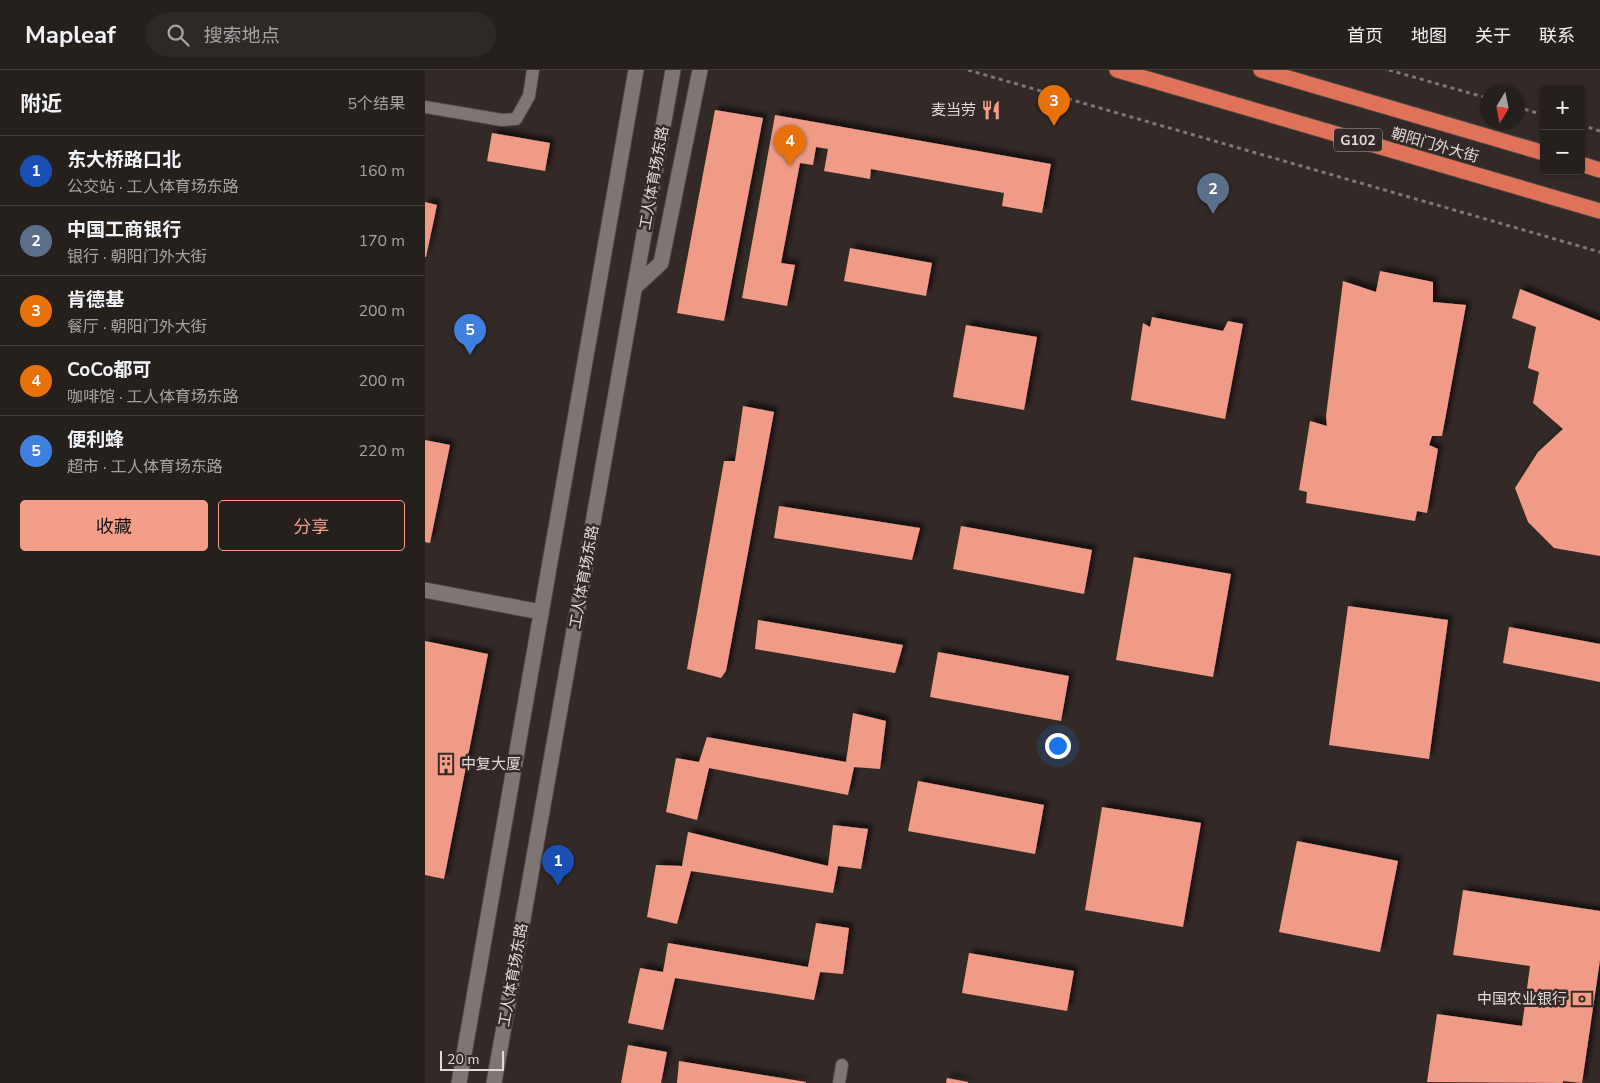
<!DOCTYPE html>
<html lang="zh">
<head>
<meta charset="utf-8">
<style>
  :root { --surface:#26201d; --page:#2e2826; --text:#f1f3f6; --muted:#a4a3a4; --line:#423e3b; --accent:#f49e8a }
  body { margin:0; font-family:"Nunito Sans","Noto Sans SC",sans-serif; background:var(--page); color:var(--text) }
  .controls { position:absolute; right:15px; top:15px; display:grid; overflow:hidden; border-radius:5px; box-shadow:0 1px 4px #0004 }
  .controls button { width:45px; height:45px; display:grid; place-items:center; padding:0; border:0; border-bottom:1px solid var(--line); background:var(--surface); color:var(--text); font:25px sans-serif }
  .compass { position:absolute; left:1055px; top:15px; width:45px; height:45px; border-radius:50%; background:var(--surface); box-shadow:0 1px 4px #0004; rotate:190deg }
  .scale { position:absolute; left:15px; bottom:12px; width:64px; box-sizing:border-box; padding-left:5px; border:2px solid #e0dad8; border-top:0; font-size:14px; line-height:18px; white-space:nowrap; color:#e0dad8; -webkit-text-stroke:4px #332a27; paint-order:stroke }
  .you { position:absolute; left:632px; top:675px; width:18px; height:18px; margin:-12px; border:4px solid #fff; border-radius:50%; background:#1a73e8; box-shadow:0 0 0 8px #1a73e833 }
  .badge { display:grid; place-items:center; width:32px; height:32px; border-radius:50%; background:var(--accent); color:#fff; font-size:16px; font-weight:700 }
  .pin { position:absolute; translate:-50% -41px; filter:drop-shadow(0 1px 2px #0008) }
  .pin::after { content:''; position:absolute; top:26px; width:18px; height:15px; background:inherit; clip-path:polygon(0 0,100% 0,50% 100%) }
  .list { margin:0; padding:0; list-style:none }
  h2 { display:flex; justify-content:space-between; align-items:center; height:65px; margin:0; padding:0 20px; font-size:21px }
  h2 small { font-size:16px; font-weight:400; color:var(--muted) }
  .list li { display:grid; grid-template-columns:32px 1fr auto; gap:15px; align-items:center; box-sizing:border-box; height:70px; padding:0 20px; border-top:1px solid var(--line) }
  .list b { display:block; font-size:19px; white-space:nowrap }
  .list p { margin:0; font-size:16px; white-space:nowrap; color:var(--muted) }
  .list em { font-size:16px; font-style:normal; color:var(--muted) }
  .actions { display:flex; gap:10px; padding:15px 20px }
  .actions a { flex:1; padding:11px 0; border:1px solid var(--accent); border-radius:5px; text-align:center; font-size:18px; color:var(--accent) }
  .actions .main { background:var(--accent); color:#111 }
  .icon { flex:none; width:28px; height:28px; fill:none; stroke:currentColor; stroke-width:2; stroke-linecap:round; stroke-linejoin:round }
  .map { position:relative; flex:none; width:1175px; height:1013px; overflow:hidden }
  header { display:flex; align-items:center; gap:30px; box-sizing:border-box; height:70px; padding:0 25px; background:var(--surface); border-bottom:1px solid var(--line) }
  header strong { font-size:24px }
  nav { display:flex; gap:28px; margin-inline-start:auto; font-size:18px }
  .search { width:350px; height:45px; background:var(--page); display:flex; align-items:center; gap:12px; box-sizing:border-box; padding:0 18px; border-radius:28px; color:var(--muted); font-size:19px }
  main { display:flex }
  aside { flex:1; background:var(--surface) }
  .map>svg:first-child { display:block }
  .building { fill:#ef9b87; filter:url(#shadow) }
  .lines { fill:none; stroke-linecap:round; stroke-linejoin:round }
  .lane-casing { stroke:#4d4644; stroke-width:14 }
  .street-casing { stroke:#4d4644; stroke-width:17 }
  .secondary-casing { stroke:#4d4644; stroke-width:17 }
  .highway-casing { stroke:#4d4644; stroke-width:17 }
  .path { stroke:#7e7673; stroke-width:3; stroke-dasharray:4 4; stroke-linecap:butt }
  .lane { stroke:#7f7572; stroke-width:12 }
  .street { stroke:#7f7572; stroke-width:15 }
  .secondary { stroke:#7f7572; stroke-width:15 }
  .highway { stroke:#e0725a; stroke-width:15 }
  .labels { text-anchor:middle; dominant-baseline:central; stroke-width:5; stroke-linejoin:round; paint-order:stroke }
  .shield { fill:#332a27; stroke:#aca5a3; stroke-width:1 }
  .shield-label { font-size:14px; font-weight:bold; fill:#e0dad8 }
  .poi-label { font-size:15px; fill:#e0dad8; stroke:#332a27; text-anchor:end }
  .street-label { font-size:15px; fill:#e0dad8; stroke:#332a27 }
</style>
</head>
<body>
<header>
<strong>Mapleaf</strong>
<div class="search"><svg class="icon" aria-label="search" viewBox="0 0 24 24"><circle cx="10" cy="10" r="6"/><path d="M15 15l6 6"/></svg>搜索地点</div>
<nav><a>首页</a><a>地图</a><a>关于</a><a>联系</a></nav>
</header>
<main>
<aside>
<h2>附近<small>5个结果</small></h2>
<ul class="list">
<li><span class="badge" style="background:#1a4fb4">1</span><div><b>东大桥路口北</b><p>公交站 · 工人体育场东路</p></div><em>160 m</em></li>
<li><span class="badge" style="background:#5c6f8a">2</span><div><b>中国工商银行</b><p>银行 · 朝阳门外大街</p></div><em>170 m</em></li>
<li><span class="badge" style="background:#e8710a">3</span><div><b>肯德基</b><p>餐厅 · 朝阳门外大街</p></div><em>200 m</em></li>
<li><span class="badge" style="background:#e8710a">4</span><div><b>CoCo都可</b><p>咖啡馆 · 工人体育场东路</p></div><em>200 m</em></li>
<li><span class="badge" style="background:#3f7fe0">5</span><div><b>便利蜂</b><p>超市 · 工人体育场东路</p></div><em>220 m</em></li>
</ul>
<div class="actions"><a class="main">收藏</a><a>分享</a></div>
</aside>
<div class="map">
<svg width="1175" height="1013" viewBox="0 0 1175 1013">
  <defs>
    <filter id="shadow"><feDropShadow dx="4.5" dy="-4.5" stdDeviation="2.5" flood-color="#0009"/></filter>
  </defs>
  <rect width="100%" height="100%" fill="#332a27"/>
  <g class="building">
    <path d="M290,40L338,48L299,251L252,243Z"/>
    <path d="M350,45L626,94L617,143L577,136L579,123L446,99L445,109L399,101L403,79L391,77L388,95L375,93L356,193L370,195L362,236L317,228Z"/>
    <path d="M67,63L125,73L120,101L62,91Z"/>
    <path d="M0,132L12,135L1,187H0Z"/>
    <path d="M425,178L507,193L501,226L419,211Z"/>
    <path d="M955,201L1008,212V232L1041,235L1017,366H1007L1004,375L1013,379L1002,443L992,441L990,451L881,433L882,422L874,420L885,351L902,356L901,346L918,211L951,222Z"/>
    <path d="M1095,219L1175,251V486L1129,478L1103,452L1090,418L1113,382L1138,359L1108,333L1114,302L1103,298L1111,257L1087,248Z"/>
    <path d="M727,247L798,261L803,251L818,254L800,349L706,330L718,253L725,257Z"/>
    <path d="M541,255L612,267L599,340L528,327Z"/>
    <path d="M318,336L349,342L301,601L296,608L262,599L299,391H310Z"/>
    <path d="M0,370L25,375L5,473L0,472Z"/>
    <path d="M354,436L495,458L487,490L349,468Z"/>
    <path d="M536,456L667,480L659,524L528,499Z"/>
    <path d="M709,487L806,504L788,607L691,590Z"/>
    <path d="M923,536L1023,550L1004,689L904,675Z"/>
    <path d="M333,550L478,575L470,603L330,579Z"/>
    <path d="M1084,557L1175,574V612L1078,593Z"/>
    <path d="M0,571L63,584L19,809L0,805Z"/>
    <path d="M513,582L644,606L636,651L505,627Z"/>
    <path d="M428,643L461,651L455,699L429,697L423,725L284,698L272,750L241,742L251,688L274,692L282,667L421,692Z"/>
    <path d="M493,711L619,735L610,784L483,761Z"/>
    <path d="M677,737L776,753L758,857L660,840Z"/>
    <path d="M408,755L443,759L436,799L413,796L408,823L266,801L252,854L222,847L231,795L257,796L263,762L403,796Z"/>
    <path d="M872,771L973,791L955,882L854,862Z"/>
    <path d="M1038,820L1175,841V890L1157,1013L1138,1011V1013L1002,1012L1012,944L1097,956L1105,896L1028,885Z"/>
    <path d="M391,853L424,858L418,904L395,902L389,930L250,908L238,960L203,953L215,898L238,902L243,873L383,897Z"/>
    <path d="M544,883L649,901L642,941L537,923Z"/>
    <path d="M203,975L242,982L236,1013H196Z"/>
    <path d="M254,991L381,1012V1013H252Z"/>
    <path d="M522,1008L543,1012V1013H521Z"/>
  </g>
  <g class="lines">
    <defs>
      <g id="lane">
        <path d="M0,37L77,50L91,49L104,26L108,0"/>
        <path d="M414,1013L417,995"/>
      </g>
      <path id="street" d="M0,520L116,542"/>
      <g id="secondary">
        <path d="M210,217L236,193L275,0"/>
        <path d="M34,1013L211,0"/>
        <path d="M69,1013L248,0"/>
      </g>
      <g id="highway">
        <path d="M692,0L1175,141"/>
        <path d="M836,0L1119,83"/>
        <path d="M1156,94L1175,100"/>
      </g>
    </defs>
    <use href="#lane" class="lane-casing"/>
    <use href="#street" class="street-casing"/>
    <use href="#secondary" class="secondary-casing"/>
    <use href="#highway" class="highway-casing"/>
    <g class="path">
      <path d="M543,0L1175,182"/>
      <path d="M964,0L1062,28"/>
      <path d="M1092,37L1119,45"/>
      <path d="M1156,55L1175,61"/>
    </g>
    <use href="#lane" class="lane"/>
    <use href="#street" class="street"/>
    <use href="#secondary" class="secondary"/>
    <use href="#highway" class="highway"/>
  </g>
  <defs>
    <symbol id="restaurant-bare" viewBox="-9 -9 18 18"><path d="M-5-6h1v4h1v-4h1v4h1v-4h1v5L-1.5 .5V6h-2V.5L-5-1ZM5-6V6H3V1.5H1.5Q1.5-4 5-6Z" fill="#f49e8a" stroke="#332a27" stroke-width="2.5" paint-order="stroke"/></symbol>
    <symbol id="building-bare" viewBox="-9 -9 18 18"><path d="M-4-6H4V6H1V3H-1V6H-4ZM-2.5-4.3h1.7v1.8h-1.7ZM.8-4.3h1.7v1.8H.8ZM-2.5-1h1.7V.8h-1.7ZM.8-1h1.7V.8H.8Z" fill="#f49e8a" stroke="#332a27" stroke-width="2.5" paint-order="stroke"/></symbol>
    <symbol id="bank-bare" viewBox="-9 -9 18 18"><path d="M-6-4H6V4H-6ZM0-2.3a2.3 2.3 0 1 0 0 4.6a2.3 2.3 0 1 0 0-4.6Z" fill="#f49e8a" stroke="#332a27" stroke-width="2.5" paint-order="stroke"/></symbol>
  </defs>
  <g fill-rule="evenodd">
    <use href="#restaurant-bare" x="552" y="26" width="28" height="28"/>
    <use href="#building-bare" x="7" y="680" width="28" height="28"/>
    <use href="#bank-bare" x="1143" y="915" width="28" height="28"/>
  </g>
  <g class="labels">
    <rect class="shield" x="909" y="58.5" width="48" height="23" rx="4"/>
    <g class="shield-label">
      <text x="933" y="70">G102</text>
    </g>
    <g class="poi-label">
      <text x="551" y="40">麦当劳</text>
      <text x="36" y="694" text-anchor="start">中复大厦</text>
      <text x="1142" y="929">中国农业银行</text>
    </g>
    <g class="street-label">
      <text transform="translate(1010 75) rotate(16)">朝阳门外大街</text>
      <text transform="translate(229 108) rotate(-80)">工人体育场东路</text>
      <text transform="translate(159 507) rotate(-80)">工人体育场东路</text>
      <text transform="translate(88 905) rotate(-80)">工人体育场东路</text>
    </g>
  </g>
</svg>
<div class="controls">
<button>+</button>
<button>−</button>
</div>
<svg class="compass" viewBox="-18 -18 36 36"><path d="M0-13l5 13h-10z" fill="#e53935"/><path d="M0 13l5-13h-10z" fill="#a4a3a4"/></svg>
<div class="scale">20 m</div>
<div class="you"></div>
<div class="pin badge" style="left:133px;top:816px;background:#1a4fb4">1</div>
<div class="pin badge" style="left:788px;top:144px;background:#5c6f8a">2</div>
<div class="pin badge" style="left:629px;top:56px;background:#e8710a">3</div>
<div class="pin badge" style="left:365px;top:96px;background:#e8710a">4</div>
<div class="pin badge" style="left:45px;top:285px;background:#3f7fe0">5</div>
</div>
</main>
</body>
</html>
